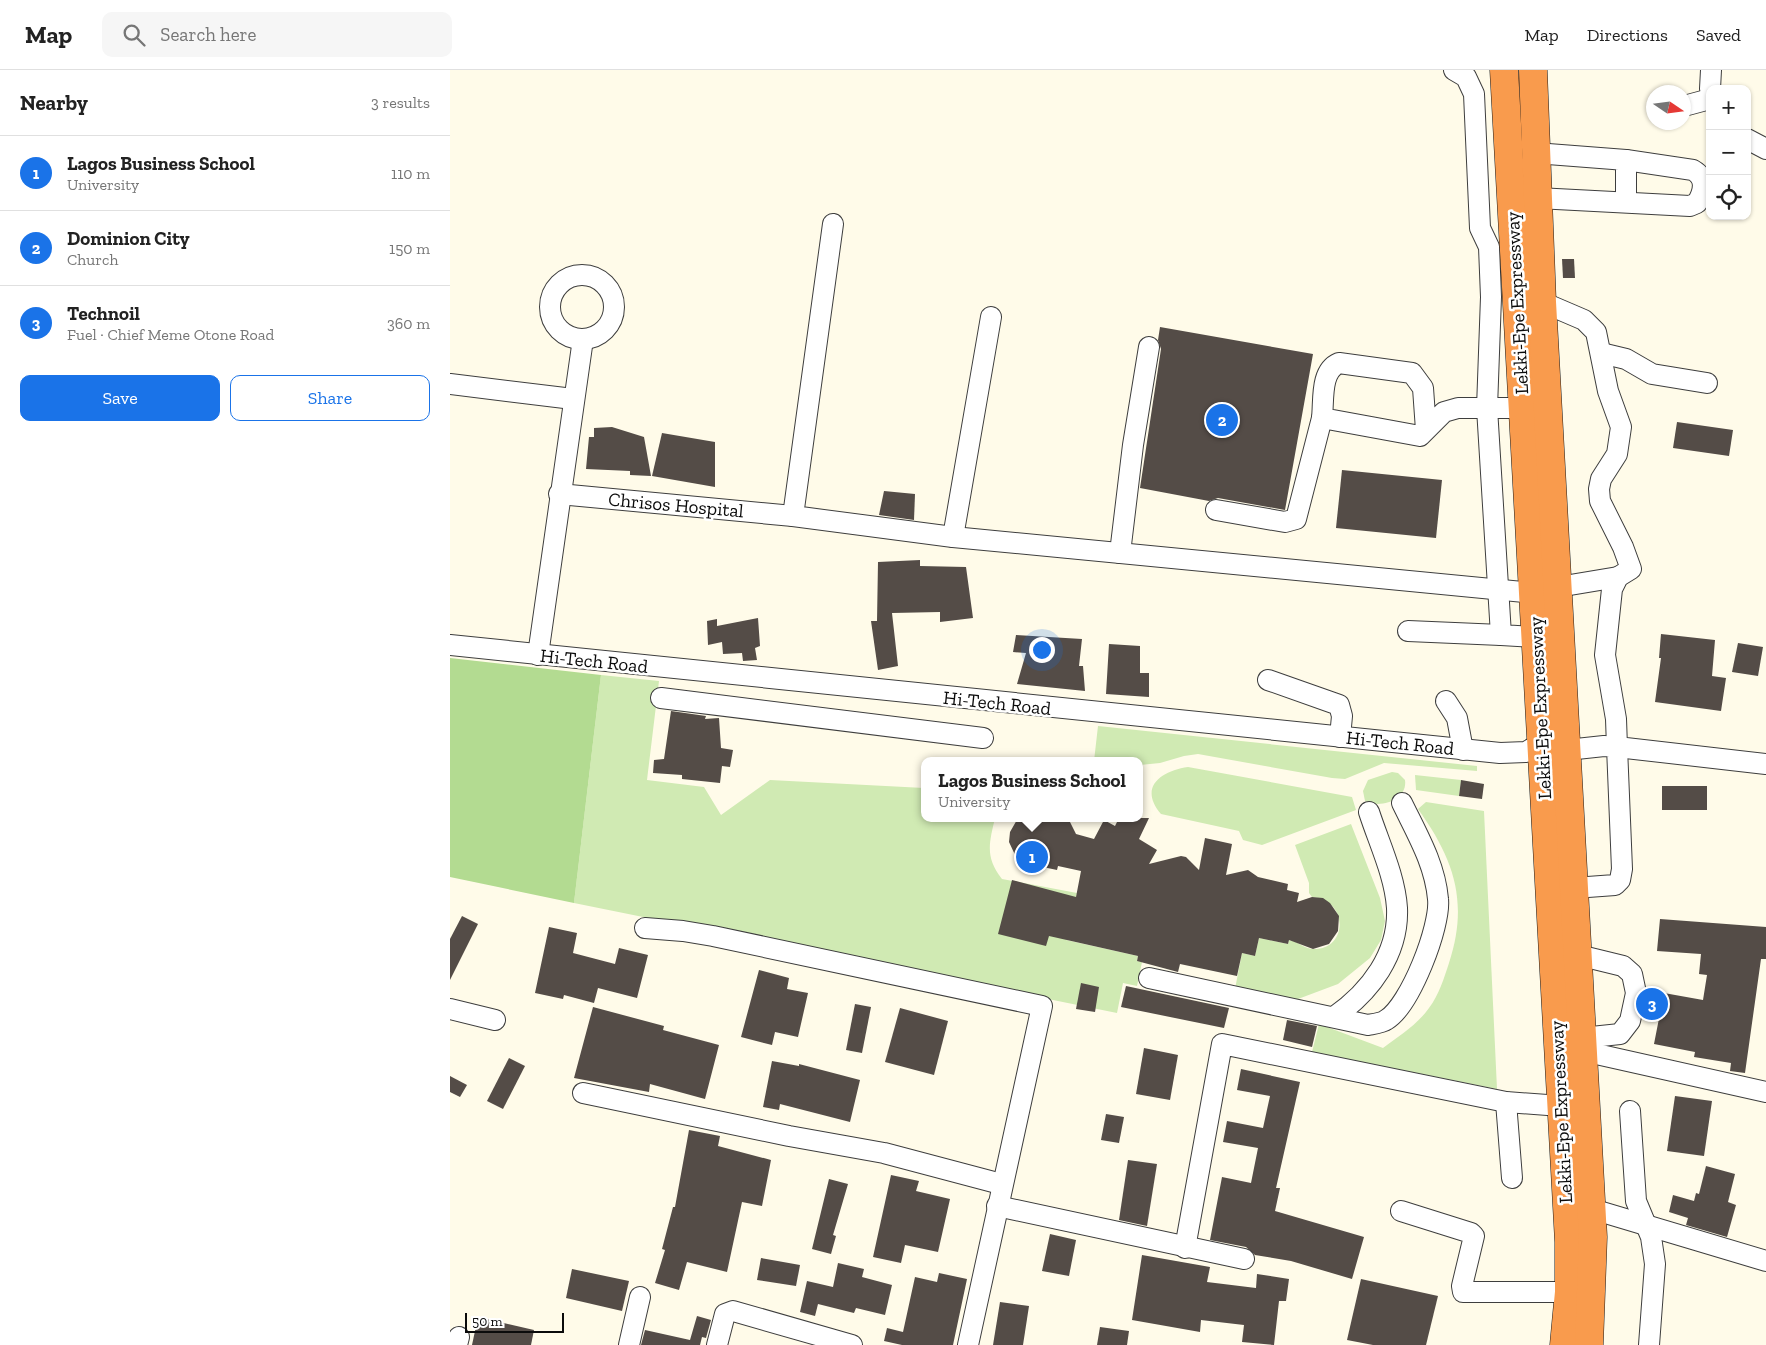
<!DOCTYPE html>
<html lang="en">
<head>
<meta charset="utf-8">
<style>
  :root { --surface:#fff; --page:#f6f6f6; --text:#222; --muted:#767676; --line:#e0e0e0; --accent:#1a73e8 }
  body { margin:0; font-family:"Zilla Slab",serif; background:var(--page); color:var(--text) }
  .controls { position:absolute; right:15px; top:15px; display:grid; overflow:hidden; border-radius:10px; box-shadow:0 1px 4px #0004 }
  .controls button { width:45px; height:45px; display:grid; place-items:center; padding:0; border:0; border-bottom:1px solid var(--line); background:var(--surface); color:var(--text); font:25px sans-serif }
  .compass { position:absolute; left:1196px; top:15px; width:45px; height:45px; border-radius:50%; background:var(--surface); box-shadow:0 1px 4px #0004; rotate:103deg }
  .scale { position:absolute; left:15px; bottom:12px; width:99px; box-sizing:border-box; padding-left:5px; border:2px solid #0b0b0b; border-top:0; font-size:14px; line-height:18px; white-space:nowrap; color:#0b0b0b; -webkit-text-stroke:4px #fff; paint-order:stroke }
  .you { position:absolute; left:591px; top:579px; width:18px; height:18px; margin:-12px; border:4px solid #fff; border-radius:50%; background:#1a73e8; box-shadow:0 0 0 8px #1a73e833 }
  .badge { display:grid; place-items:center; width:32px; height:32px; border-radius:50%; background:var(--accent); color:#fff; font-size:16px; font-weight:700 }
  .pin { position:absolute; translate:-50% -50%; border:2px solid #fff; box-shadow:0 1px 5px #0006 }
  .popup { position:absolute; left:471px; top:687px; width:222px; height:65px; box-sizing:border-box; display:grid; place-content:center; border-radius:10px; background:var(--surface); filter:drop-shadow(0 1px 4px #0005); font-size:16px; white-space:nowrap; color:var(--muted) }
  .popup b { font-size:19px; color:var(--text) }
  .popup::after { content:''; position:absolute; left:50%; top:100%; margin-left:-10px; border:10px solid transparent; border-top-color:var(--surface) }
  .list { margin:0; padding:0; list-style:none }
  h2 { display:flex; justify-content:space-between; align-items:center; height:65px; margin:0; padding:0 20px; font-size:21px }
  h2 small { font-size:16px; font-weight:400; color:var(--muted) }
  .list li { display:grid; grid-template-columns:32px 1fr auto; gap:15px; align-items:center; box-sizing:border-box; height:75px; padding:0 20px; border-top:1px solid var(--line) }
  .list b { display:block; font-size:19px; white-space:nowrap }
  .list p { margin:0; font-size:16px; white-space:nowrap; color:var(--muted) }
  .list em { font-size:16px; font-style:normal; color:var(--muted) }
  .actions { display:flex; gap:10px; padding:15px 20px }
  .actions a { flex:1; padding:11px 0; border:1px solid var(--accent); border-radius:10px; text-align:center; font-size:18px; color:var(--accent) }
  .actions .main { background:var(--accent); color:#fff }
  .icon { flex:none; width:28px; height:28px; fill:none; stroke:currentColor; stroke-width:2; stroke-linecap:round; stroke-linejoin:round }
  .map { position:relative; flex:none; width:1316px; height:1275px; overflow:hidden }
  header { display:flex; align-items:center; gap:30px; box-sizing:border-box; height:70px; padding:0 25px; background:var(--surface); border-bottom:1px solid var(--line) }
  header strong { font-size:24px }
  nav { display:flex; gap:28px; margin-inline-start:auto; font-size:18px }
  .search { width:350px; height:45px; background:var(--page); display:flex; align-items:center; gap:12px; box-sizing:border-box; padding:0 18px; border-radius:10px; color:var(--muted); font-size:19px }
  main { display:flex }
  aside { flex:1; background:var(--surface) }
  .map>svg:first-child { display:block }
  .green { fill:#d0eab3 }
  .forest { fill:#b3db91 }
  .building { fill:#544c47 }
  .lines { fill:none; stroke-linecap:round; stroke-linejoin:round }
  .minor-casing { stroke:#3e3e3e; stroke-width:22 }
  .highway-casing { stroke:#1c1c1c; stroke-width:29 }
  .minor { stroke:#fff; stroke-width:20 }
  .highway { stroke:#f99b4d; stroke-width:28 }
  .labels { text-anchor:middle; dominant-baseline:central; stroke-width:5; stroke-linejoin:round; paint-order:stroke }
  .street-label { font-size:19px; fill:#0b0b0b; stroke:#fff }
</style>
</head>
<body>
<header>
<strong>Map</strong>
<div class="search"><svg class="icon" aria-label="search" viewBox="0 0 24 24"><circle cx="10" cy="10" r="6"/><path d="M15 15l6 6"/></svg>Search here</div>
<nav><a>Map</a><a>Directions</a><a>Saved</a></nav>
</header>
<main>
<aside>
<h2>Nearby<small>3 results</small></h2>
<ul class="list">
<li><span class="badge">1</span><div><b>Lagos Business School</b><p>University</p></div><em>110 m</em></li>
<li><span class="badge">2</span><div><b>Dominion City</b><p>Church</p></div><em>150 m</em></li>
<li><span class="badge">3</span><div><b>Technoil</b><p>Fuel · Chief Meme Otone Road</p></div><em>360 m</em></li>
</ul>
<div class="actions"><a class="main">Save</a><a>Share</a></div>
</aside>
<div class="map">
<svg width="1316" height="1275" viewBox="0 0 1316 1275">
  <rect width="100%" height="100%" fill="#fffbe9"/>
  <g class="green">
    <path d="M151,605L209,611L197,710L254,717L271,745L320,710L474,718V748H545C539,774 535,787 552,809L627,823L616,870L688,886L687,891L692,892L687,916L673,913L667,943L124,833Z"/>
    <path d="M648,656L1027,696V701L934,693L895,709L882,708L748,684L734,686L710,693L690,695V691H644Z"/>
    <path d="M738,697L902,727L906,740L812,775L793,770L789,761L711,744C688,717 711,701 738,697Z"/>
    <path d="M942,702L948,703L955,710C958,730 930,739 915,731L913,721L918,710Z"/>
    <path d="M965,705L1011,710L1009,726L966,720Z"/>
    <path d="M976,732L1034,741L1047,1019L862,982L869,954L933,978C949,966 967,955 979,938C989,925 994,908 999,893C1019,832 1004,789 968,739Z"/>
    <path d="M901,754L930,828L935,851L931,870L920,888L888,914L840,932L785,919L792,883L805,886L809,868L838,874L839,870C848,871 854,879 864,879C898,879 899,830 862,827L859,823V813L845,775Z"/>
  </g>
  <path class="forest" d="M0,588L151,605L124,833L0,807Z"/>
  <g class="building">
    <path d="M1112,189H1124L1125,208H1113Z"/>
    <path d="M710,257L863,284L835,440L768,428L759,431L690,418L711,279L708,270Z"/>
    <path d="M1227,352L1283,360L1279,386L1223,378Z"/>
    <path d="M162,357L194,367L201,406L180,405V401L136,399L139,367H144V358Z"/>
    <path d="M212,363L265,372V417L202,406Z"/>
    <path d="M892,400L992,410L986,468L886,458Z"/>
    <path d="M434,421L465,424L464,450L429,445Z"/>
    <path d="M470,490V496L516,497L523,548L490,552V542L442,543L448,596L428,600L421,551H427L428,492Z"/>
    <path d="M308,548L310,576L305,578L307,590L293,591L292,583L273,584L272,572L258,575L257,551L267,549V556Z"/>
    <path d="M1211,564L1265,570L1262,606L1276,608L1271,641L1205,632L1211,588H1209Z"/>
    <path d="M566,565L632,569L629,596H633L635,621L567,614L576,583L563,582Z"/>
    <path d="M1288,573L1313,577L1308,606L1282,602Z"/>
    <path d="M659,574L690,576V603H699V627L656,624Z"/>
    <path d="M221,641L256,646L255,649L269,648L271,678L283,680L280,697L272,696L270,713L232,709V705L203,703L204,690L214,689Z"/>
    <path d="M1011,710L1034,714L1032,729L1009,726Z"/>
    <rect x="1212" y="716" width="45" height="24"/>
    <path d="M568,748H618L626,764L644,769L654,750L665,756L669,748H699L689,769L707,780L699,794L731,786L736,787L749,800L755,768L782,774L776,805L798,800L808,807L838,814L837,820L849,823L847,832L862,827L873,828L880,833L889,846L888,861L879,874L863,879L839,870L838,874L809,868L805,886L792,883L787,906L730,894L728,902L687,891L688,886L599,866L596,876L548,864L562,810L626,827L631,801L608,796L607,800L565,791L566,787L559,772L560,762Z"/>
    <path d="M12,846L28,854L0,910V869Z"/>
    <path d="M1210,849L1316,857V889H1311L1295,1003L1280,1001L1281,993L1244,987L1245,982L1204,974L1214,923L1253,930L1257,905L1249,904L1251,884L1207,881Z"/>
    <path d="M99,857L127,863L123,883L165,894L169,878L198,885L187,928L148,918L144,933L114,925L113,929L85,923Z"/>
    <path d="M309,900L339,908L337,919L358,923L348,967L325,962L322,975L291,967Z"/>
    <path d="M631,913L649,917L645,942L626,939Z"/>
    <path d="M676,916L779,938L774,958L671,937Z"/>
    <path d="M405,934L421,937L412,983L396,980Z"/>
    <path d="M143,937L214,956L213,960L269,975L255,1029L200,1014L199,1022L124,1008Z"/>
    <path d="M450,938L498,951L484,1005L435,992Z"/>
    <path d="M837,950L867,956L862,977L833,970Z"/>
    <path d="M694,978L728,985L720,1030L686,1024Z"/>
    <path d="M59,988L75,996L53,1039L37,1031Z"/>
    <path d="M322,991L349,996V994L410,1010L400,1052L330,1034L329,1040L313,1037Z"/>
    <path d="M791,999L850,1012L826,1118H830L825,1141L914,1167L902,1209L841,1191L805,1185L796,1177L760,1170L772,1107L801,1113L808,1078L773,1072L777,1051L813,1058L820,1026L787,1020Z"/>
    <path d="M0,1006L17,1015L10,1027L0,1022Z"/>
    <path d="M1225,1026L1262,1031L1254,1086L1217,1081Z"/>
    <path d="M656,1044L674,1047L669,1073L651,1070Z"/>
    <path d="M239,1060L270,1066L268,1076L321,1090L312,1136L292,1132L277,1202L237,1192L229,1220L205,1213L215,1180L212,1179L223,1137H225Z"/>
    <path d="M678,1090L707,1094L697,1156L669,1150Z"/>
    <path d="M1256,1096L1285,1104L1278,1132L1286,1135L1277,1167L1236,1155L1238,1148L1219,1142L1223,1125L1244,1131L1246,1123L1249,1124Z"/>
    <path d="M441,1105L469,1111L466,1121L500,1129L488,1182L455,1175L451,1193L423,1187Z"/>
    <path d="M379,1109L398,1114L383,1165L386,1166L381,1184L362,1179Z"/>
    <path d="M600,1164L626,1170L619,1206L592,1201Z"/>
    <path d="M692,1185L760,1197L757,1212L806,1218L807,1204L839,1209L836,1231H829L824,1275L792,1272L794,1255L751,1250L750,1262L682,1250Z"/>
    <path d="M311,1188L350,1195L346,1216L307,1210Z"/>
    <path d="M388,1193L414,1199L412,1207L442,1215L435,1245L406,1238L404,1243L368,1234L365,1246L350,1242L357,1211L383,1217Z"/>
    <path d="M122,1199L179,1211L172,1241L116,1228Z"/>
    <path d="M489,1203L517,1209L503,1275H452L434,1271L437,1258L453,1262L465,1207L487,1212Z"/>
    <path d="M911,1209L988,1226L976,1275H923L897,1270Z"/>
    <path d="M550,1232L579,1236L573,1275H543Z"/>
    <path d="M247,1246L261,1250L256,1268L252,1267L250,1275H191L195,1260L240,1270Z"/>
    <path d="M28,1247L84,1260L81,1275H22Z"/>
    <path d="M650,1257L679,1261L677,1275H647Z"/>
  </g>
  <g class="lines">
    <defs>
      <g id="minor">
        <path d="M1004,0L1016,7L1024,24L1030,158L1039,177L1041,227L1037,338L1051,565L1086,567"/>
        <path d="M1260,19L1261,0"/>
        <path d="M1234,36L1260,29"/>
        <path d="M1297,69L1316,79"/>
        <path d="M1085,83L1176,90V132"/>
        <path d="M1087,128L1240,136L1247,133C1254,121 1257,108 1243,100L1176,90"/>
        <path d="M383,154L343,446L503,467L1084,523"/>
        <circle cx="132" cy="237" r="32"/>
        <path d="M1092,232L1134,250L1146,262L1158,321L1171,357L1167,384L1151,409L1149,419L1150,431L1173,477L1181,499L1168,507L1162,519L1155,585L1166,649L1167,677L1316,694"/>
        <path d="M1151,283L1176,289L1202,304L1257,313"/>
        <path d="M0,314L123,329"/>
        <path d="M976,360L973,318L962,303L889,293C870,301 874,330 872,348L970,366L994,342L1008,338H1074"/>
        <path d="M109,424L343,446"/>
        <path d="M766,440L835,452L846,449L872,348"/>
        <path d="M503,467L541,247"/>
        <path d="M670,483L683,375L699,277"/>
        <path d="M1108,517L1168,507"/>
        <path d="M958,561L1051,565"/>
        <path d="M0,575L1050,683L1076,682L1091,673"/>
        <path d="M88,585L133,269"/>
        <path d="M818,610L889,635L892,646L890,667"/>
        <path d="M211,628L533,668"/>
        <path d="M996,631L1007,648L1013,680"/>
        <path d="M1117,680L1154,676L1167,677L1172,799L1170,810L1165,815L1124,818"/>
        <path d="M195,858L233,861L263,866L592,936L518,1275"/>
        <path d="M1128,885L1173,896L1182,904L1186,923L1180,951L1170,964L1132,968"/>
        <path d="M699,908L918,955C923,954 932,953 936,950C960,936 991,856 988,829C985,794 967,764 952,733"/>
        <path d="M0,939L45,950"/>
        <path d="M884,947C920,922 949,884 947,838C945,806 929,773 919,742"/>
        <path d="M1133,981L1316,1022"/>
        <path d="M133,1023L339,1066L434,1083L551,1114"/>
        <path d="M1056,1032L1062,1108"/>
        <path d="M1180,1041L1186,1131L1201,1167L1205,1194L1199,1275"/>
        <path d="M547,1136L794,1189"/>
        <path d="M1142,1139L1316,1191"/>
        <path d="M951,1141L1021,1163L1024,1166L1012,1216L1013,1222H1119"/>
        <path d="M735,1178L772,974L1056,1032L1111,1036"/>
        <path d="M7,1275L9,1267"/>
        <path d="M179,1275L190,1227"/>
        <path d="M267,1275L275,1244L283,1241L402,1275"/>
      </g>
      <g id="highway">
        <path d="M1054,0L1119,1172V1222L1114,1275"/>
        <path d="M1083,0L1092,232L1143,1167L1139,1275"/>
      </g>
    </defs>
    <use href="#minor" class="minor-casing"/>
    <use href="#highway" class="highway-casing"/>
    <use href="#minor" class="minor"/>
    <use href="#highway" class="highway"/>
  </g>
  <g class="labels">
    <g class="street-label">
      <text transform="translate(1067 233) rotate(-93)">Lekki-Epe Expressway</text>
      <text transform="translate(226 435) rotate(5)">Chrisos Hospital</text>
      <text transform="translate(144 591) rotate(6)">Hi-Tech Road</text>
      <text transform="translate(547 633) rotate(6)">Hi-Tech Road</text>
      <text transform="translate(1090 638) rotate(-93)">Lekki-Epe Expressway</text>
      <text transform="translate(950 673) rotate(6)">Hi-Tech Road</text>
      <text transform="translate(1111 1042) rotate(-93)">Lekki-Epe Expressway</text>
    </g>
  </g>
</svg>
<div class="controls">
<button>+</button>
<button>−</button>
<button><svg class="icon" aria-label="locate" viewBox="0 0 24 24"><circle cx="12" cy="12" r="6"/><path d="M12 2v4M12 18v4M2 12h4M18 12h4"/></svg></button>
</div>
<svg class="compass" viewBox="-18 -18 36 36"><path d="M0-13l5 13h-10z" fill="#e53935"/><path d="M0 13l5-13h-10z" fill="#767676"/></svg>
<div class="scale">50 m</div>
<div class="you"></div>
<div class="pin badge" style="left:582px;top:787px">1</div>
<div class="popup"><b>Lagos Business School</b>University</div>
<div class="pin badge" style="left:772px;top:350px">2</div>
<div class="pin badge" style="left:1202px;top:934px">3</div>
</div>
</main>
</body>
</html>
